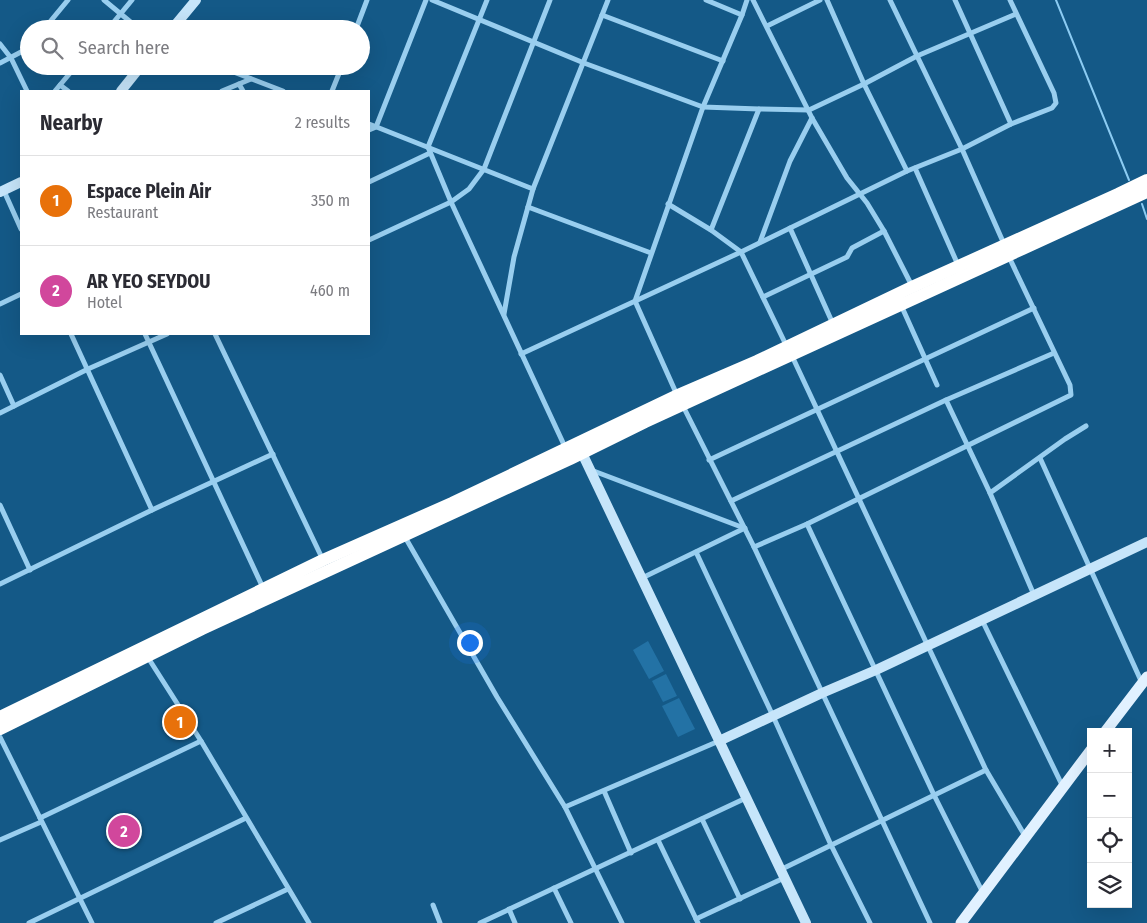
<!DOCTYPE html>
<html lang="en">
<head>
<meta charset="utf-8">
<style>
  :root { --surface:#fff; --page:#f7f7f7; --text:#2b2b33; --muted:#7c7c81; --line:#e1e1e2; --accent:#8a6843 }
  body { margin:0; font-family:"Fira Sans Condensed",sans-serif; background:var(--page); color:var(--text) }
  .controls { position:absolute; right:15px; bottom:15px; display:grid; overflow:hidden; border-radius:0px; box-shadow:0 5px 20px #0002 }
  .controls button { width:45px; height:45px; display:grid; place-items:center; padding:0; border:0; border-bottom:1px solid var(--line); background:var(--surface); color:var(--text); font:25px sans-serif }
  .you { position:absolute; left:469px; top:642px; width:18px; height:18px; margin:-12px; border:4px solid #fff; border-radius:50%; background:#1a73e8; box-shadow:0 0 0 8px #1a73e833 }
  .badge { display:grid; place-items:center; width:32px; height:32px; border-radius:50%; background:var(--accent); color:#fff; font-size:16px; font-weight:700 }
  .pin { position:absolute; translate:-50% -50%; border:2px solid #fff; box-shadow:0 1px 5px #0006 }
  .list { margin:0; padding:0; list-style:none }
  h2 { display:flex; justify-content:space-between; align-items:center; height:65px; margin:0; padding:0 20px; font-size:21px }
  h2 small { font-size:16px; font-weight:400; color:var(--muted) }
  .list li { display:grid; grid-template-columns:32px 1fr auto; gap:15px; align-items:center; box-sizing:border-box; height:90px; padding:0 20px; border-top:1px solid var(--line) }
  .list b { display:block; font-size:19px; white-space:nowrap }
  .list p { margin:0; font-size:16px; white-space:nowrap; color:var(--muted) }
  .list em { font-size:16px; font-style:normal; color:var(--muted) }
  .icon { flex:none; width:28px; height:28px; fill:none; stroke:currentColor; stroke-width:2; stroke-linecap:round; stroke-linejoin:round }
  .map { position:relative; flex:none; width:1147px; height:923px; overflow:hidden }
  .search { position:absolute; background:var(--surface); box-shadow:0 5px 20px #0002; left:20px; top:20px; width:350px; height:55px; display:flex; align-items:center; gap:12px; box-sizing:border-box; padding:0 18px; border-radius:28px; color:var(--muted); font-size:19px }
  .panel { position:absolute; background:var(--surface); box-shadow:0 5px 20px #0002; left:20px; top:90px; width:350px; height:245px; border-radius:0px }
  .map>svg:first-child { display:block }
  .green { fill:#2372a5 }
  .lines { fill:none; stroke-linecap:round; stroke-linejoin:round }
  .stream { stroke:#8bcbf2; stroke-width:2 }
  .street { stroke:#99ceef; stroke-width:5 }
  .secondary { stroke:#c6e5fa; stroke-width:10 }
  .primary { stroke:#e1f1ff; stroke-width:11 }
  .highway { stroke:#fff; stroke-width:12 }
</style>
</head>
<body>
<div class="map">
<svg width="1147" height="923" viewBox="0 0 1147 923">
  <rect width="100%" height="100%" fill="#145987"/>
  <g class="green">
    <path d="M648,641L664,671L649,679L633,650Z"/>
    <path d="M666,674L677,696L663,702L652,681Z"/>
    <path d="M679,698L695,729L678,737L662,706Z"/>
  </g>
  <g class="lines">
    <g class="stream">
      <path d="M1056,0L1129,180"/>
      <path d="M1142,204L1147,219"/>
    </g>
    <g class="street">
      <path d="M104,0L139,29"/>
      <path d="M432,0L584,63L703,107L759,109L809,110L864,84L917,56L1016,14"/>
      <path d="M487,0L428,147L451,202L565,447"/>
      <path d="M706,0L742,15"/>
      <path d="M753,0L812,118L847,178L867,203L884,231L912,286"/>
      <path d="M827,0L864,84L907,171"/>
      <path d="M890,0L962,149L1004,244"/>
      <path d="M955,0L1011,124"/>
      <path d="M602,15L723,61"/>
      <path d="M767,26L820,0"/>
      <path d="M44,29L68,0"/>
      <path d="M108,29L132,0"/>
      <path d="M356,29L367,0"/>
      <path d="M0,44L11,58L27,91"/>
      <path d="M0,63L21,52L29,46"/>
      <path d="M218,66L283,91"/>
      <path d="M239,84L243,91"/>
      <path d="M60,85L76,66"/>
      <path d="M55,91L60,85L68,91"/>
      <path d="M222,91L251,79"/>
      <path d="M332,91L342,66"/>
      <path d="M369,124L533,189"/>
      <path d="M369,130L376,127L426,0"/>
      <path d="M915,168L958,265"/>
      <path d="M369,182L430,153"/>
      <path d="M4,191L21,229"/>
      <path d="M668,204L711,230L741,252L787,347"/>
      <path d="M528,207L651,253"/>
      <path d="M790,228L833,324"/>
      <path d="M711,230L759,109"/>
      <path d="M369,240L451,202L469,189L484,169L550,0"/>
      <path d="M760,242L790,161L812,118"/>
      <path d="M763,297L847,257L852,248L884,231"/>
      <path d="M0,304L21,294"/>
      <path d="M901,305L937,385"/>
      <path d="M504,314L514,257L533,189L608,0"/>
      <path d="M71,334L152,510"/>
      <path d="M145,334L264,590"/>
      <path d="M215,334L323,560"/>
      <path d="M521,354L741,252L907,171L962,149L1011,124L1052,108L1056,103L1054,93L1010,0"/>
      <path d="M792,356L986,770L1025,836"/>
      <path d="M0,375L14,406"/>
      <path d="M677,395L635,301L703,107L742,15L747,0"/>
      <path d="M946,400L990,493L1034,595"/>
      <path d="M683,406L754,547L930,923"/>
      <path d="M0,413L88,369L167,334"/>
      <path d="M1040,458L1142,683"/>
      <path d="M709,460L1034,308"/>
      <path d="M591,470L744,528"/>
      <path d="M990,493L1065,439L1086,426"/>
      <path d="M731,501L946,400L1054,353"/>
      <path d="M0,505L30,570"/>
      <path d="M807,524L934,795L983,893"/>
      <path d="M405,537L497,697L565,807L622,923"/>
      <path d="M754,547L807,524L1071,395L1070,385L1009,257"/>
      <path d="M696,552L773,716L831,845L870,923"/>
      <path d="M642,578L745,528"/>
      <path d="M0,584L152,510L273,454"/>
      <path d="M982,620L1063,787"/>
      <path d="M147,656L201,741L309,923"/>
      <path d="M0,737L92,923"/>
      <path d="M604,791L631,853"/>
      <path d="M565,807L719,741"/>
      <path d="M40,818L201,741"/>
      <path d="M702,819L740,899"/>
      <path d="M0,840L41,822"/>
      <path d="M658,840L698,923"/>
      <path d="M780,870L986,770"/>
      <path d="M554,888L571,923"/>
      <path d="M433,905L440,923"/>
      <path d="M509,909L515,923"/>
      <path d="M696,919L784,878"/>
      <path d="M29,923L246,818"/>
      <path d="M216,923L288,889"/>
      <path d="M480,923L746,798"/>
    </g>
    <g class="secondary">
      <path d="M172,29L196,0"/>
      <path d="M121,91L141,66"/>
      <path d="M0,192L21,182"/>
      <path d="M582,453L806,923"/>
      <path d="M719,741L822,693L876,670L1147,542"/>
    </g>
    <g class="primary">
      <path d="M1105,732L1147,677"/>
      <path d="M961,923L1091,750"/>
    </g>
    <g class="highway">
      <path d="M0,717L323,560L452,503L678,395L757,361L912,287L1118,194L1147,180"/>
      <path d="M0,729L202,629L570,459L645,422L1147,192"/>
    </g>
  </g>
</svg>
<div class="controls">
<button>+</button>
<button>−</button>
<button><svg class="icon" aria-label="locate" viewBox="0 0 24 24"><circle cx="12" cy="12" r="6"/><path d="M12 2v4M12 18v4M2 12h4M18 12h4"/></svg></button>
<button><svg class="icon" aria-label="layers" viewBox="0 0 24 24"><path d="M12 4l9 5-9 5-9-5zM3 14l9 5 9-5"/></svg></button>
</div>
<div class="you"></div>
<div class="pin badge" style="left:180px;top:722px;background:#e8710a">1</div>
<div class="pin badge" style="left:124px;top:831px;background:#d1479c">2</div>
<div class="search"><svg class="icon" aria-label="search" viewBox="0 0 24 24"><circle cx="10" cy="10" r="6"/><path d="M15 15l6 6"/></svg>Search here</div>
<section class="panel">
<h2>Nearby<small>2 results</small></h2>
<ul class="list">
<li><span class="badge" style="background:#e8710a">1</span><div><b>Espace Plein Air</b><p>Restaurant</p></div><em>350 m</em></li>
<li><span class="badge" style="background:#d1479c">2</span><div><b>AR YEO SEYDOU</b><p>Hotel</p></div><em>460 m</em></li>
</ul>
</section>
</div>
</body>
</html>
